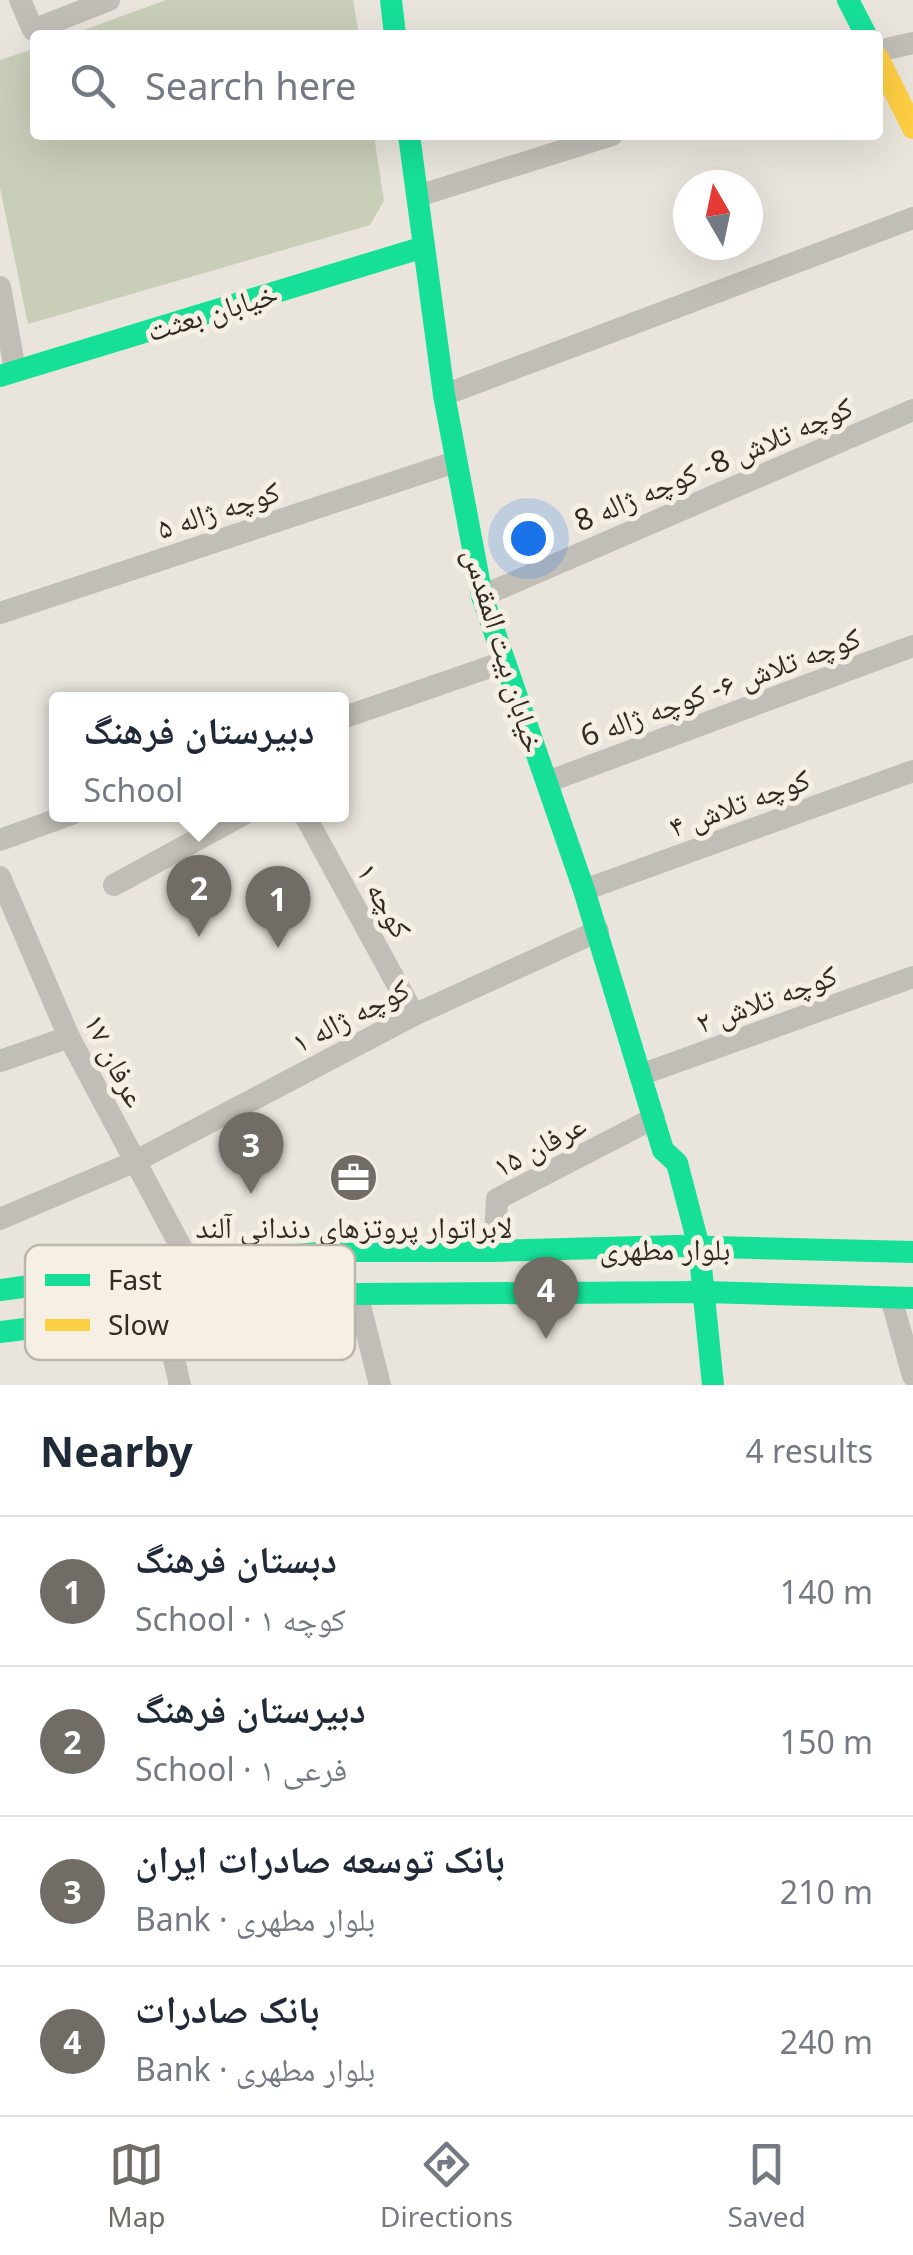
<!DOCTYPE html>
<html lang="en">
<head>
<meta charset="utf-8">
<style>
  :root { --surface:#fff; --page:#f6f6f7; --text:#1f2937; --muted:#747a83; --line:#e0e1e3; --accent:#716c66 }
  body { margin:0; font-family:"Noto Sans","Noto Naskh Arabic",sans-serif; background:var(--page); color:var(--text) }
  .compass { position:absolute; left:673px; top:170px; width:90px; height:90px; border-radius:50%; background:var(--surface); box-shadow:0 10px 40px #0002; rotate:351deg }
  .you { position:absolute; left:528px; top:538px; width:35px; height:35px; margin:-25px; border:8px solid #fff; border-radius:50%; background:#1a73e8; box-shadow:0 0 0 15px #1a73e833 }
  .badge { display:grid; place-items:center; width:65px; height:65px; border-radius:50%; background:var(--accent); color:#fff; font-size:32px; font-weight:700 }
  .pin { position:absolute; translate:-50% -82px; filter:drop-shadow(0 2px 5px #0008) }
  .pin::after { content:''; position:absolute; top:52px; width:35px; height:30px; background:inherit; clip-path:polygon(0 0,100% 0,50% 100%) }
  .popup { position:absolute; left:49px; top:692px; width:300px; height:130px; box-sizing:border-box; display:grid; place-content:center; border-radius:10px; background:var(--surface); filter:drop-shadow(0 2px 8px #0005); font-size:32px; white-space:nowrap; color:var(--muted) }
  .popup b { font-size:38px; color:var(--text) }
  .popup::after { content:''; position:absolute; left:50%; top:100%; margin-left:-20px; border:20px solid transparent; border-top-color:var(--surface) }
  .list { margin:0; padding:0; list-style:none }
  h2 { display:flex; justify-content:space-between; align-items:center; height:130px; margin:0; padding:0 40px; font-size:42px }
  h2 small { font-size:32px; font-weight:400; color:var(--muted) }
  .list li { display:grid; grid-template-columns:65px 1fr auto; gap:30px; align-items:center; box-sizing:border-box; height:150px; padding:0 40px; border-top:2px solid var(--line) }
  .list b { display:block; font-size:38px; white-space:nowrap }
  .list p { margin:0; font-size:32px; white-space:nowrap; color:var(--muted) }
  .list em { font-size:32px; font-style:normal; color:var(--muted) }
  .icon { flex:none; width:55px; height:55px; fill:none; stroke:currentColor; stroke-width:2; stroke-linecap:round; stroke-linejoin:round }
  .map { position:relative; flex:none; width:913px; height:1385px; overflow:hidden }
  .search { position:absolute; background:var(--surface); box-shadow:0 10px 40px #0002; left:30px; right:30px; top:30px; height:110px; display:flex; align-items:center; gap:25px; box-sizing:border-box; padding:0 35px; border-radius:10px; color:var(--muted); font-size:38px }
  .sheet { height:730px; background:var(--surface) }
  nav { display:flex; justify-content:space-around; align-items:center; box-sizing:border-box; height:140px; border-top:2px solid var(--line); background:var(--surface); font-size:28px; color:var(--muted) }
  nav a { display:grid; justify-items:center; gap:5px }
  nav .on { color:var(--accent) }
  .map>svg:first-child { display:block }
  .garden { fill:#c8ceb8 }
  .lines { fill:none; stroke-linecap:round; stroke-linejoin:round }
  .street { stroke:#c1bdb7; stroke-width:22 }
  .fast { stroke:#16e098; stroke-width:22 }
  .slow { stroke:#ffcf43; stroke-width:22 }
  .labels { text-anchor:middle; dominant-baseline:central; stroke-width:10; stroke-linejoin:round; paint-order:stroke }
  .street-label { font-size:30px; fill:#312b26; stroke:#f6f0e4 }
  .poi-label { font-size:30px; fill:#312b26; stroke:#f6f0e4 }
  .key { fill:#f6f0e4; stroke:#bbb5ab; stroke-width:2.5 }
  .key-label { font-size:28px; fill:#312b26 }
</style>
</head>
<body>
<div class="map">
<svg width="913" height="1385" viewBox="0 0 913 1385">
  <rect width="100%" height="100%" fill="#e9e5dd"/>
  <g class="garden">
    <path d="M166,0H353L359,35H70Z"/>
    <path d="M35,48V135H374L384,201L370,225L28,324L0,188V60Z"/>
  </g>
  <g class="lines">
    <g class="street">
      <path d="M20,0L33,30L109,0"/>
      <path d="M878,51L913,43"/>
      <path d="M418,196L612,135"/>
      <path d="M0,287L15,370"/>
      <path d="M444,395L913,218"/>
      <path d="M482,596L913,410"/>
      <path d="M0,613L455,462"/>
      <path d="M342,718L504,662"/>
      <path d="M547,782L913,646"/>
      <path d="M304,814L414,1015"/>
      <path d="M0,840L72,814"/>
      <path d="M0,877L69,1037L190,1264"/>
      <path d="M114,885L244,814"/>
      <path d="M584,890L913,771"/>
      <path d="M0,1061L69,1037"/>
      <path d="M640,1075L913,977"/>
      <path d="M0,1219L134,1162L414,1015L598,931"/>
      <path d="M494,1251L497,1199L654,1118"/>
      <path d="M357,1294L380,1385"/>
      <path d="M891,1298L913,1376"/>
      <path d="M163,1312L180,1385"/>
    </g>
    <g class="fast">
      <path d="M391,0L395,35"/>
      <path d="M848,0L866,35"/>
      <path d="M409,135L444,395L482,596L584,890L663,1150L677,1163L699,1247L713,1385"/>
      <path d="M0,376L424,247"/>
      <path d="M0,1290L190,1264L344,1251H494L676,1246L913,1252"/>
      <path d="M0,1332L163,1312L357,1294L705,1292L913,1298"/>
    </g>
    <path class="slow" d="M878,58L913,128"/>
  </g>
  <defs>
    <symbol id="office-disc" viewBox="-11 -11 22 22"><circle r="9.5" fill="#716c66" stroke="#f6f0e4"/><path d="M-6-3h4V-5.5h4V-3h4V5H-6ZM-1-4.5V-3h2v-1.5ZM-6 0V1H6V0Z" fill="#fff"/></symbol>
  </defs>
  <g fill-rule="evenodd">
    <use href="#office-disc" x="326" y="1150" width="55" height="55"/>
  </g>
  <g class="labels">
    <g class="street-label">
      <text transform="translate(212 311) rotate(-17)">خیابان بعثت</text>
      <text transform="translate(713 463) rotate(-23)">کوچه تلاش 8- کوچه ژاله 8</text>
      <text transform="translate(218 509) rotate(-18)">کوچه ژاله ۵</text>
      <text transform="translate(505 650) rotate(73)">خیابان بیت المقدس</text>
      <text transform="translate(720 686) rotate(-20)">کوچه تلاش ۶- کوچه ژاله 6</text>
      <text transform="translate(739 802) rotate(-20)">کوچه تلاش ۴</text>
      <text transform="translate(385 900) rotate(61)">کوچه ۱</text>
      <text transform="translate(766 998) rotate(-20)">کوچه تلاش ۲</text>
      <text transform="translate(350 1015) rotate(-27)">کوچه ژاله ۱</text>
      <text transform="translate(116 1060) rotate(63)">عرفان ۱۷</text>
      <text transform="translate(539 1145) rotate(-28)">عرفان ۱۵</text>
      <text x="665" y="1248">بلوار مطهری</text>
    </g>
    <g class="poi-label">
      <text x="354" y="1226">لابراتوار پروتزهای دندانی آلند</text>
    </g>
  </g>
  <rect x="25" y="1245" width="330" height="115" rx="15" class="key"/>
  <rect x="45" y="1274" width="45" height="12" fill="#16e098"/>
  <rect x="45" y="1319" width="45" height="12" fill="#ffcf43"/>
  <g class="key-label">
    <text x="108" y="1290">Fast</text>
    <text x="108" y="1335">Slow</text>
  </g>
</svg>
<svg class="compass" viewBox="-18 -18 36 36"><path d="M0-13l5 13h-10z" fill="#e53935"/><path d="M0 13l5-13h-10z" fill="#747a83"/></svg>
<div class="you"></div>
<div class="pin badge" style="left:278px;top:948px">1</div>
<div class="pin badge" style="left:199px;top:937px">2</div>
<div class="popup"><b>دبیرستان فرهنگ</b>School</div>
<div class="pin badge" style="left:251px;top:1194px">3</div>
<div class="pin badge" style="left:546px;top:1339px">4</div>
<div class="search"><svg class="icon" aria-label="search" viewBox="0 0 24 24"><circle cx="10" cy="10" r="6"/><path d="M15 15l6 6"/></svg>Search here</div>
</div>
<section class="sheet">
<h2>Nearby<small>4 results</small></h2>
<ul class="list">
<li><span class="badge">1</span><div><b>دبستان فرهنگ</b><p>School · کوچه ۱</p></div><em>140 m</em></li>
<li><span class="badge">2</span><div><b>دبیرستان فرهنگ</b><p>School · فرعی ۱</p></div><em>150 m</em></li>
<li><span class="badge">3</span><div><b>بانک توسعه صادرات ایران</b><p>Bank · بلوار مطهری</p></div><em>210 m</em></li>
<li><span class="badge">4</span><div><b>بانک صادرات</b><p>Bank · بلوار مطهری</p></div><em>240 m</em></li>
</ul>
</section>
<nav>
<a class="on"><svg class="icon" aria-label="map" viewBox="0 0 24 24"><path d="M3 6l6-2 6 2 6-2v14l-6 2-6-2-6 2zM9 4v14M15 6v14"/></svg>Map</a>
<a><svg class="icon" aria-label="directions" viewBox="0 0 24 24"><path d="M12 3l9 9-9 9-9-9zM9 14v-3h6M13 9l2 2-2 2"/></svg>Directions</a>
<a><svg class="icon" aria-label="saved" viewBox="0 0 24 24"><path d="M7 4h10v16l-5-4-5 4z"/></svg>Saved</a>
</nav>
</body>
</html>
